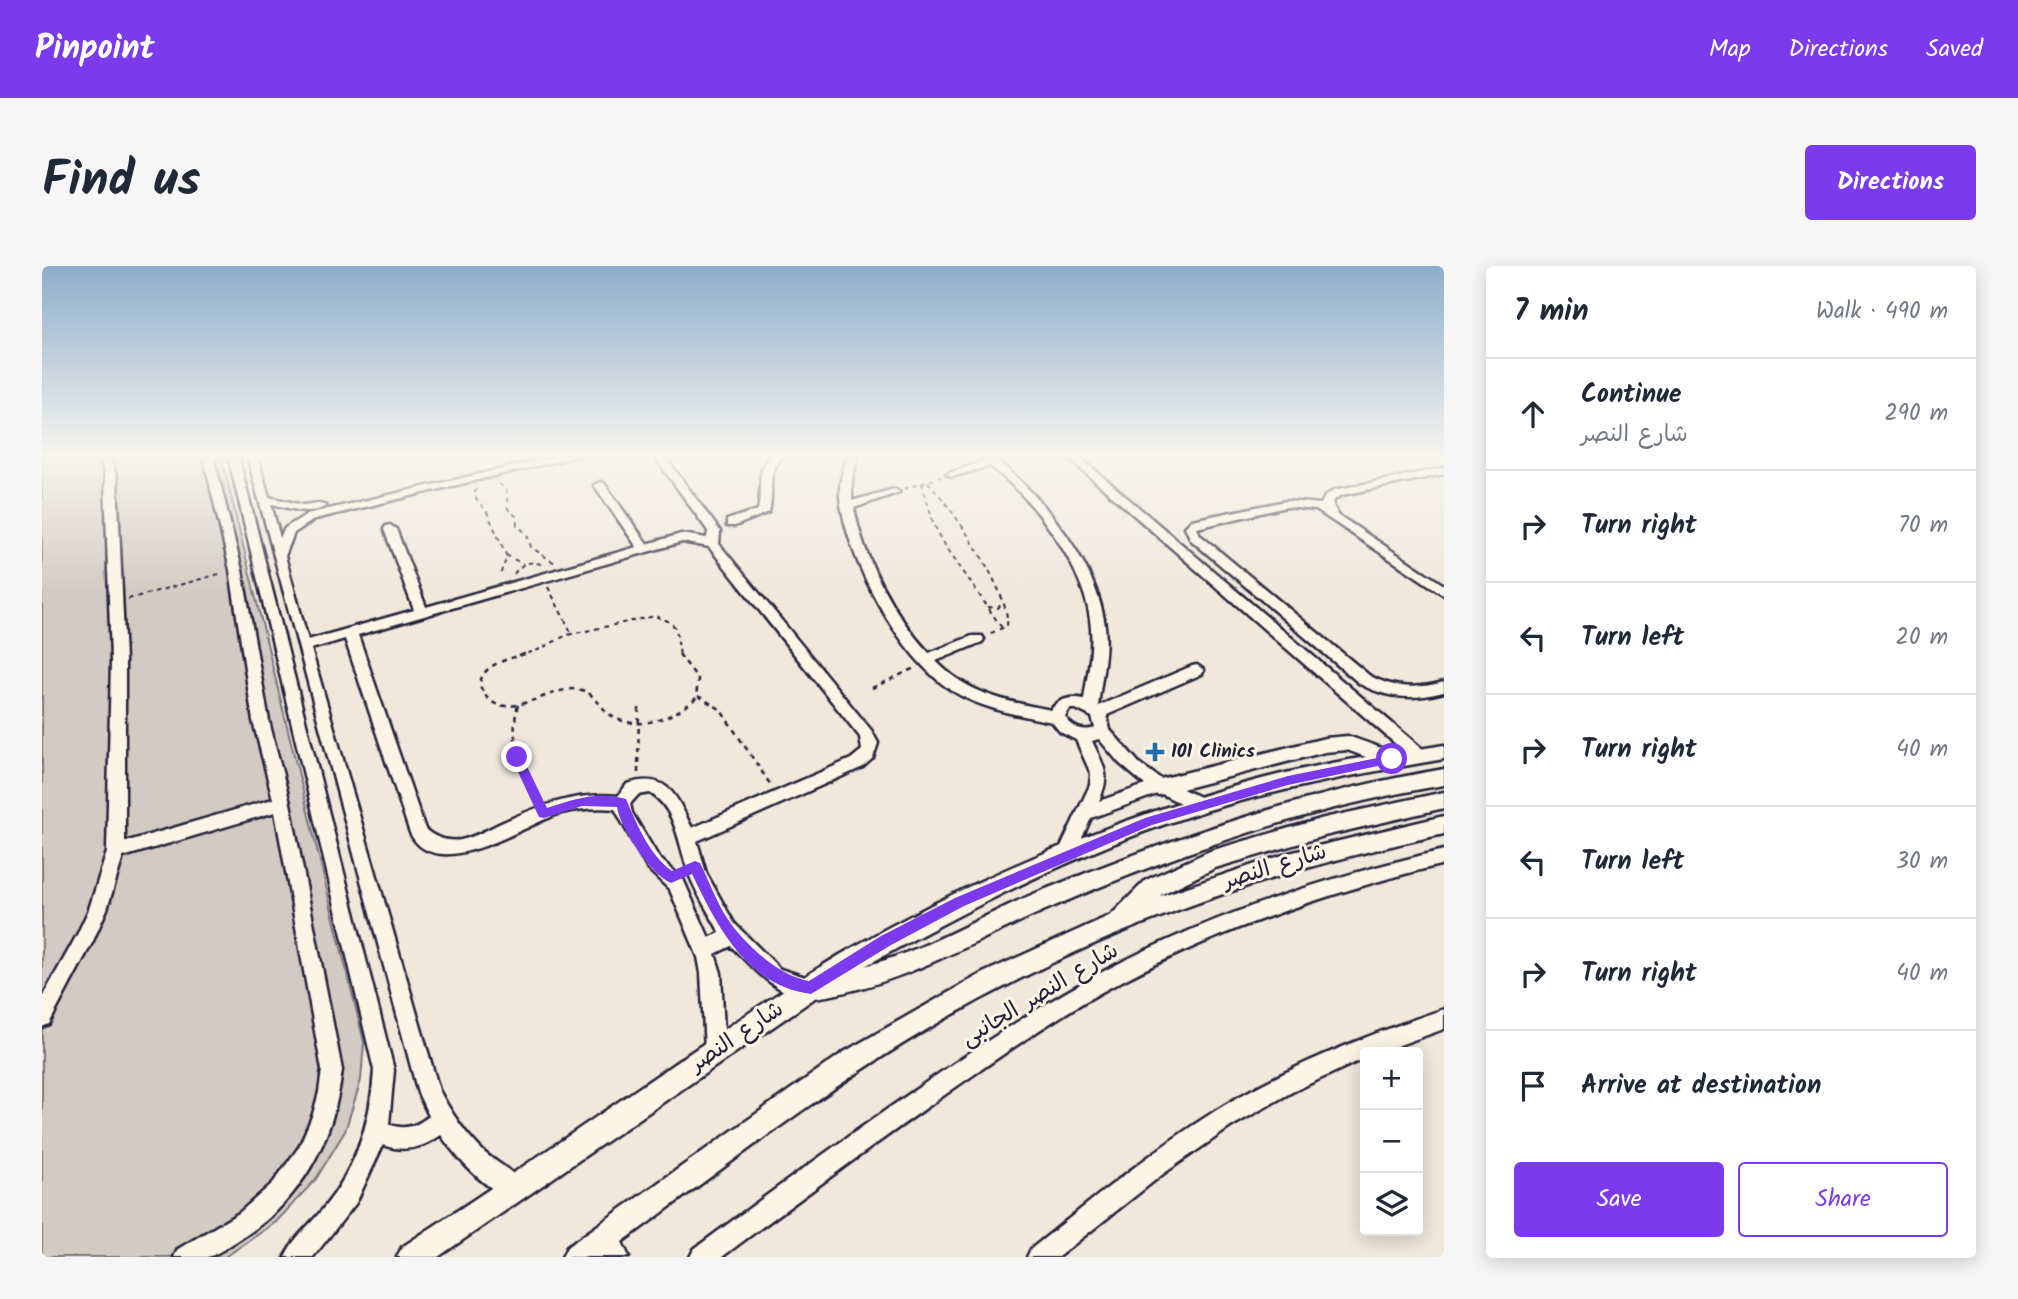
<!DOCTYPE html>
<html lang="en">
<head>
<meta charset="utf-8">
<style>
  :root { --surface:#fff; --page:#f6f6f7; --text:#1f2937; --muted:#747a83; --line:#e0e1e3; --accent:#7c3aed }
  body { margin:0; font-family:Kalam,"Playpen Sans Arabic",sans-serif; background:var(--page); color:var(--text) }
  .controls { position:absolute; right:21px; bottom:21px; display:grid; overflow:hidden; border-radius:7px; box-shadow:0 4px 18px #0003 }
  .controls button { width:63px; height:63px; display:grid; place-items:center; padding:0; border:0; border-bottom:2px solid var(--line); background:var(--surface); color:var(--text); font:35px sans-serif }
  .stop { position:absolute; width:21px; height:21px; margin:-16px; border:5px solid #7c3aed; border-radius:50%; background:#fff }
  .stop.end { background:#7c3aed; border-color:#fff; box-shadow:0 2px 7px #0008 }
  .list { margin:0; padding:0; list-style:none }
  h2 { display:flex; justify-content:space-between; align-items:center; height:91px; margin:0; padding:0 28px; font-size:30px }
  h2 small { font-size:23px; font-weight:400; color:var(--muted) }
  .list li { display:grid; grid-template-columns:46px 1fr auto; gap:21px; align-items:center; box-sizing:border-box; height:112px; padding:0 28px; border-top:2px solid var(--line) }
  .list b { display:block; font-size:26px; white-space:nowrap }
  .list p { margin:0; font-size:23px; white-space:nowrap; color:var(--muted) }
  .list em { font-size:23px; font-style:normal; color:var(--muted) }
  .actions { display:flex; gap:14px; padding:21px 28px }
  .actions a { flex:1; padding:16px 0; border:2px solid var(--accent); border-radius:7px; text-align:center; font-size:24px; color:var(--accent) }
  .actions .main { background:var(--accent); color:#fff }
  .icon { flex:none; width:38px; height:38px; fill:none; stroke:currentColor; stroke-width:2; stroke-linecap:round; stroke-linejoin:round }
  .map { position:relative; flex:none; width:1402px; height:991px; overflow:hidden; border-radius:7px }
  header { display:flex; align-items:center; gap:42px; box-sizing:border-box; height:98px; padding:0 35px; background:var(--accent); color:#fff }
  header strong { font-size:33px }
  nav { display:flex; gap:38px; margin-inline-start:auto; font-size:24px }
  .intro { display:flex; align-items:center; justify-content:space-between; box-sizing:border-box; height:168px; padding:0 42px }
  h1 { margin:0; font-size:49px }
  .button { padding:18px 32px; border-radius:7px; background:var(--accent); color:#fff; font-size:24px; font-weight:700 }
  main { display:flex; gap:42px; padding:0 42px }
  aside { flex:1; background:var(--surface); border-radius:7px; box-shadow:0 4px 18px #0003 }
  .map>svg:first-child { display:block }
  .green { fill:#d1cbc3; stroke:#7a767f; stroke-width:2 }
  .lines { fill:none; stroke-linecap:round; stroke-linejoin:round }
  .minor-casing { stroke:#22223b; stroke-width:5 }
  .major-casing { stroke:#22223b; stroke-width:5 }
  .path-far1 { stroke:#22223b; stroke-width:2; stroke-dasharray:4.5 4.5; stroke-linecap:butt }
  .path { stroke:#22223b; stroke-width:2.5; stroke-dasharray:5 5; stroke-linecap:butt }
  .minor { fill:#fcf5e5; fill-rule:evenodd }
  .major { fill:#fcf5e5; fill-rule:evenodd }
  .route { fill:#7c3aed }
  .poi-dot { fill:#1f6fb2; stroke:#fcf5e5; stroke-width:2.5 }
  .labels { text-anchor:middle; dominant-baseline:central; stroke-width:6; stroke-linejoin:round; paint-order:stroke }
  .poi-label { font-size:19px; font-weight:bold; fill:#22223b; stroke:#fcf5e5; text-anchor:start }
  .near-street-label { font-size:23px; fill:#22223b; stroke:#fcf5e5 }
</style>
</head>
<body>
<header>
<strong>Pinpoint</strong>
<nav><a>Map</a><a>Directions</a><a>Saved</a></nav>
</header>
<div class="intro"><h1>Find us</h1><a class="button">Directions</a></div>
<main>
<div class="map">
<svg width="1402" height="991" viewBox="0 0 1402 991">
  <rect width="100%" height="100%" fill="#efe8db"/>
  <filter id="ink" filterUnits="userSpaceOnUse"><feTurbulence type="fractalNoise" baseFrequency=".0143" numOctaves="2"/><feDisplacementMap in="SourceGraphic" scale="14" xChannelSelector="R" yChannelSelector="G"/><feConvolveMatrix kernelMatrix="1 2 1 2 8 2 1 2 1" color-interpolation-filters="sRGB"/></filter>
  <g filter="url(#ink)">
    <path class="green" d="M0,189H179L322,776L319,814L303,865L274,913L234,956L189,987L183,991H0Z"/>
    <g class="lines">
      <defs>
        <g id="minor">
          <path d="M58,189H68L75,213L83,394V576L231,533L211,455L188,304L161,189H171L200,304L227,455L248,537L300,804C292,874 259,936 198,973C188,979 175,989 165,991C154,991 142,991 132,991L136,983L197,947L231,917L257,881L271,848L277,826L280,804L233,546L81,591L65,643L51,675L7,758L0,761V732L35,669L47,643L65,586L69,394L63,213Z"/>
          <path d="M186,189H196L352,804L347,858C362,865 375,860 387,850L376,827L205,189H215L227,231L261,239L278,237L284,240C267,251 247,241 229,238L238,272L243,262L265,248L520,189H540L273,253L252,267L243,290L266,374L372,344L342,263L344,260L348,259L354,263L384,341L595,281L552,219L558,216L562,217L605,278L639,268L665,272L666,265L615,194L624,192L678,265L677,278L829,464L836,477L831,492L821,501L655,575L664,607L692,657L738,703L776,715L779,722L776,729C745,741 709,700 689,680L673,688L679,707L683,785L680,792L673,795L666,792L663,785L659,707L656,691L628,624L605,602L573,543C555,541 537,543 519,547C483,558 394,620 368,567L303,373L269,383L397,824C409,847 424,869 443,887C456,898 478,908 484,924L481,932L473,935C443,923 417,895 399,869C381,882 362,887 341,879L314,937L271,991H243C250,973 268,959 280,944C314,903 329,857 332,804ZM640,276L667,281L818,471L820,484L809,493L650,562C634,531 627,505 585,518L576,530C534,526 497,540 459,557C447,563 432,571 419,574C405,576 393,572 383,563L316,369ZM608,527C635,543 637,581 647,608C655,629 668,648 678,667L667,672L641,613L617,592L590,547L588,538L596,529Z"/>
          <path d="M729,189H742C722,208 733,222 727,246L693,260H685V254L716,244C721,225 713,204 729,189Z"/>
          <path d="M806,189H816L810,215V235L852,223L858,226L812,242C822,294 851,348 887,387L930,370H940L942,373L940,376L894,395C925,428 966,436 1009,444C1015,433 1030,430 1042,433C1045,410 1051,387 1049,363C1046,305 993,234 948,200L909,211L904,208L942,195L936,189H948C998,227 1055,296 1063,360C1066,386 1059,414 1056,440L1150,400L1155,399L1162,404L1160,408L1065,449L1068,464L1098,498L1119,513L1164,534L1166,539L1164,544H1152L1118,527L1049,552L1030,594L1024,596L1018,594L1015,589L1048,519L1049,508L1034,474L1018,466L1010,456C976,449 939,443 909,424C858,391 805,294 798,231C797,217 801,202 806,189ZM1028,443H1034L1050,451L1053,462C1040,466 1031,462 1023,451ZM1057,473L1077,497L1103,519L1057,535C1069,508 1062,501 1050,475Z"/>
          <path d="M1023,189H1035L1384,486L1386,490L1384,494H1372Z"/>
          <path d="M1402,202V208L1300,229L1292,234L1291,239L1296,249L1402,319V329L1274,244L1244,241L1155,262L1158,269L1328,410C1353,423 1375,423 1402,416V426C1371,434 1346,433 1318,418L1149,274L1143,261L1150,254L1244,235L1279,238L1283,230L1292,224Z"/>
          <path d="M1402,584V598C1291,625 1182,662 1080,715C1021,746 966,785 911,823C833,878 756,934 680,991H648L652,983C730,925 808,868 889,813C945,775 1003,736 1064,704C1170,648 1286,611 1402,584Z"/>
          <path d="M1402,743V763L1338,786H1323V792L1250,826L1190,860L1121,908L1016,991H985L989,983C1049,935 1108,886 1173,845C1244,801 1323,770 1402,743Z"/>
        </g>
        <g id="major">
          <path d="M1306,470L1353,487L1402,479V493C1315,508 1228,524 1144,551C1032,588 926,643 823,700C883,685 937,651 994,627C1127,573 1260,527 1402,503V519C1263,542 1131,588 1001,645C926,678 856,720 773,732L396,991H355L360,981C441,928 521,874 601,819C666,775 731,729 798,689C951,599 1149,519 1324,491L1305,484L1283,486L1117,529L1110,527L1107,521L1110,515L1283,472Z"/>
          <path d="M1402,526V542L1282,570L1173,602L1120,628L1118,630L1247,587L1402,550V568C1219,607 1051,666 889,761C781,824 681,903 580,976L587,991H520L525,981L802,786L941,707L1069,649L1104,614L1168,585L1282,552Z"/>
        </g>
      </defs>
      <use href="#minor" class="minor-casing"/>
      <use href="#major" class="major-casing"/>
      <g class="path-far1">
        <path d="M886,216C909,240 970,328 965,360L947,368"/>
        <path d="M880,217L892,259L903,279L960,362"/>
        <path d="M457,218L464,222L466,243L474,250L475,259L485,268L489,281L513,297"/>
        <path d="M434,223L432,230L445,246L465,291L459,306L461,311"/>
        <path d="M862,223L899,211"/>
        <path d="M464,289L481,298"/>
        <path d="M472,308C479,297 490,293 502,300"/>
        <path d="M506,321L530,368"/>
        <path d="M86,333L181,307"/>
        <path d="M946,341L956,342L960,337"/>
        <path d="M477,390L496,384L525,369L613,350L626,355L634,362L638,390"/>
      </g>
      <g class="path">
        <path d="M483,388C470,392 449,396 441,409C438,414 437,419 440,424C458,461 505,422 533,423C553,424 556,441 570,450C596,467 634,451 654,432L656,413L637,388"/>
        <path d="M830,422L875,401"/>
        <path d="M656,430L678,443L730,521"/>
        <path d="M476,439C466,475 480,502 495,534"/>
        <path d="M596,507L597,442"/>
      </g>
      <use href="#minor" class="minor"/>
      <use href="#major" class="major"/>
    </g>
  </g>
  <linearGradient id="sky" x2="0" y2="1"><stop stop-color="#8dadcc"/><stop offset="0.58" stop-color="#f8f5ef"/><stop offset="1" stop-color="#f8f5ef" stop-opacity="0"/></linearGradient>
  <rect width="1402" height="328" fill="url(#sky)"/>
  <path class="route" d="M475,487L479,488L505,542C532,533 556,525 584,533C594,557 608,590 630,605L653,595L658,597C667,615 674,635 685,652C702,678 737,710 767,715L839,670L913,632L1103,552L1246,510L1350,489L1356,493L1350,497L1246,519L1110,559L922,640L849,679L769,728C705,720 675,660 650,608L629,617C609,609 578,562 575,541L540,540L502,552L497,551L469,491Z"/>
  <path class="poi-dot" d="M1109.5 475.5h7v7h7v7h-7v7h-7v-7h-7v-7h7z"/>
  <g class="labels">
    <g class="poi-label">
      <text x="1129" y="486">101 Clinics</text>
    </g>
    <g class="near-street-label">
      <text transform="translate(1233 601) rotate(-17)">شارع النصر</text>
      <text transform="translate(998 729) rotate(-31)">شارع النصر الجانبى</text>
      <text transform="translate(695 771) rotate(-34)">شارع النصر</text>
    </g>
  </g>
</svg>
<div class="controls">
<button>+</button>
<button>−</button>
<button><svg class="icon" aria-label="layers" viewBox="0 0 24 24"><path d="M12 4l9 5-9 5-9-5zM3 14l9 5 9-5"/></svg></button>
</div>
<div class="stop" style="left:1350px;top:493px"></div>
<div class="stop end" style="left:475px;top:491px"></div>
</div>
<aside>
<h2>7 min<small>Walk · 490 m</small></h2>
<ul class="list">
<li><svg class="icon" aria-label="ahead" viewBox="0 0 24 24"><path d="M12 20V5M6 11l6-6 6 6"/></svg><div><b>Continue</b><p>شارع النصر</p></div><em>290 m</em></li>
<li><svg class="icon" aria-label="right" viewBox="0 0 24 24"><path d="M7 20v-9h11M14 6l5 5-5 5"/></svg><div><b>Turn right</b></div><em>70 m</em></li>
<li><svg class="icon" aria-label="left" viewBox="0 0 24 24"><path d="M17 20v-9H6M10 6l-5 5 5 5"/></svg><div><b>Turn left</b></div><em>20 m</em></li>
<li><svg class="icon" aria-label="right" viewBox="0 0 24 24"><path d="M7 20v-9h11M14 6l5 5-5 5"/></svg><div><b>Turn right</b></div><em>40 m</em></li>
<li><svg class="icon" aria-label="left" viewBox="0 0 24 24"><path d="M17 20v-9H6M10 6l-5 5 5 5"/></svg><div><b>Turn left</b></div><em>30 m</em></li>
<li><svg class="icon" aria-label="right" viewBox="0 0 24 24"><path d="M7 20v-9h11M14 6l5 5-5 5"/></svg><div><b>Turn right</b></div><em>40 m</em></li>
<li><svg class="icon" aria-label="arrive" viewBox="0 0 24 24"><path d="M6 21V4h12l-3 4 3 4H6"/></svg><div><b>Arrive at destination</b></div></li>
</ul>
<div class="actions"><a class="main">Save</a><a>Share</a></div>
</aside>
</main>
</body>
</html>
